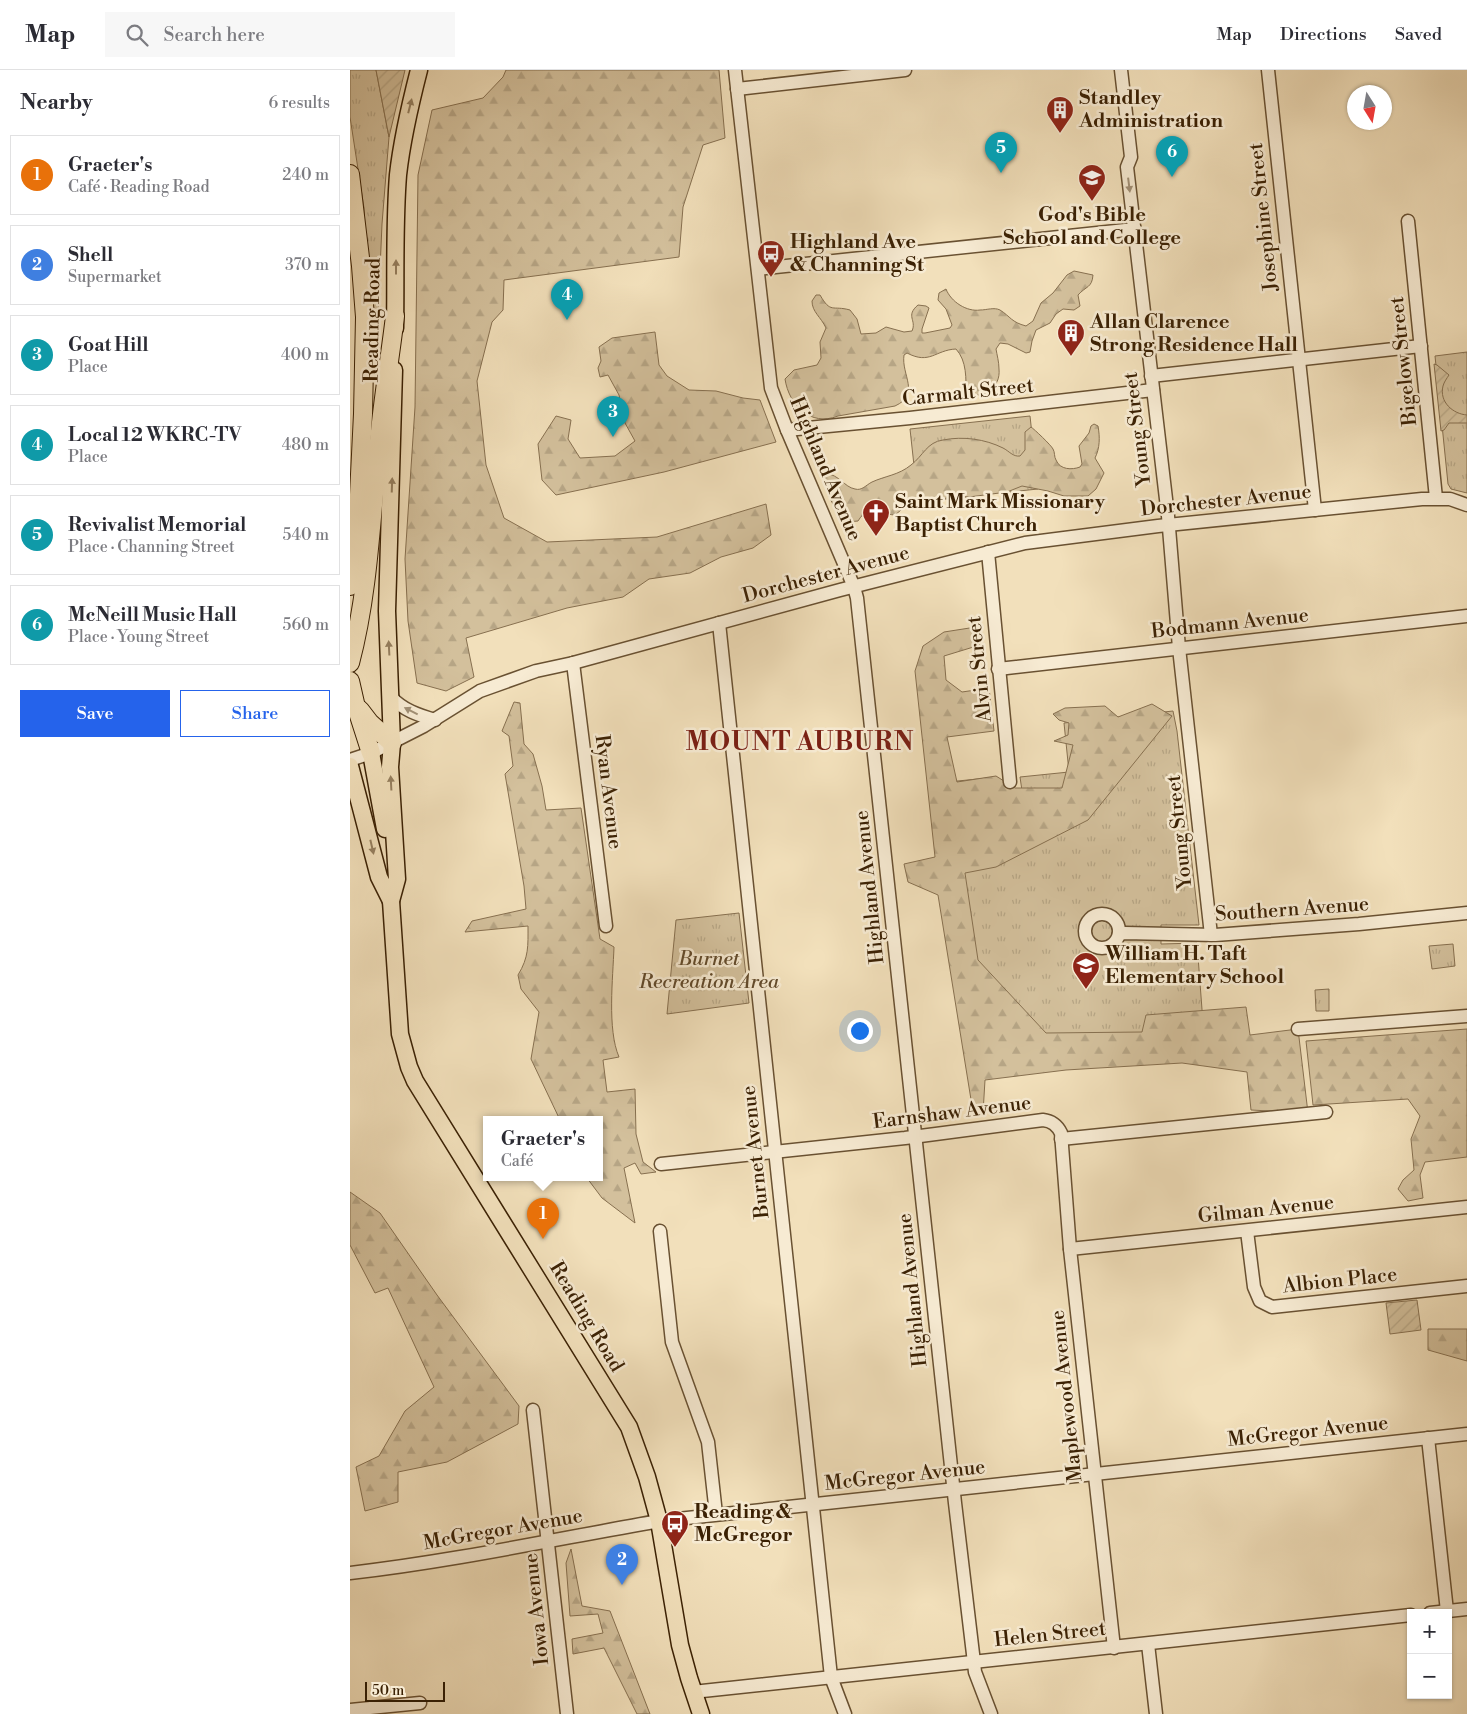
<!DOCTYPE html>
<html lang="en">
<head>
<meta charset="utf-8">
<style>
  :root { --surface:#fff; --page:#f7f7f7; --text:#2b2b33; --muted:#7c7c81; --line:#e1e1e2; --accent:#2563eb }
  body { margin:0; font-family:"Libre Bodoni",serif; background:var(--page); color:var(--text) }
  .controls { position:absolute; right:15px; bottom:15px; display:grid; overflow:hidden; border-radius:0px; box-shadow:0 1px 4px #0004 }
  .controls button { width:45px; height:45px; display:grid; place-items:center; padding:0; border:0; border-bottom:1px solid var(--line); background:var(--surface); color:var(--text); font:25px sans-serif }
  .compass { position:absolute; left:997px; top:15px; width:45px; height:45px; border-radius:50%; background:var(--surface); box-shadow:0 1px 4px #0004; rotate:169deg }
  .scale { position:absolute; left:15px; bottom:12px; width:80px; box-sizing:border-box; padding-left:5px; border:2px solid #3b2104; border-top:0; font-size:14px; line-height:18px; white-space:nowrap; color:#3b2104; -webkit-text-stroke:4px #f7ebd3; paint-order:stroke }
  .you { position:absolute; left:509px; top:960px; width:18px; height:18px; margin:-12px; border:4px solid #fff; border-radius:50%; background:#1a73e8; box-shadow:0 0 0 8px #1a73e833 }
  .badge { display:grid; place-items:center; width:32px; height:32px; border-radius:50%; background:var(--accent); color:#fff; font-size:16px; font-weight:700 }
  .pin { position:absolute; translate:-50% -41px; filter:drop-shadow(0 1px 2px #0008) }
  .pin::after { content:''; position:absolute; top:26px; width:18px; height:15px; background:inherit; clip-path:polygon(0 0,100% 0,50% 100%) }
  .popup { position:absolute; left:133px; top:1046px; width:120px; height:65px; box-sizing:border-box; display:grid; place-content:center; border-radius:0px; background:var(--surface); filter:drop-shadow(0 1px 4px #0005); font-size:16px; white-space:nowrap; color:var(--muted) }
  .popup b { font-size:19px; color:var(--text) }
  .popup::after { content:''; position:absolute; left:50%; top:100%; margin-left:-10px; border:10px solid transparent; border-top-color:var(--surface) }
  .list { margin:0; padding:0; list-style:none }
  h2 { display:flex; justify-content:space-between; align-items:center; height:65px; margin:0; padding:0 20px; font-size:21px }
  h2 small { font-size:16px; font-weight:400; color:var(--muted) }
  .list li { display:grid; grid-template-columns:32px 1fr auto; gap:15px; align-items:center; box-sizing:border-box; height:80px; margin:0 10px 10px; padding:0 10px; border:1px solid var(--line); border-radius:0px }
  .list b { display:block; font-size:19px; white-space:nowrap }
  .list p { margin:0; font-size:16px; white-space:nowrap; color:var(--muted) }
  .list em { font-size:16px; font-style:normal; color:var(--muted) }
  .actions { display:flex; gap:10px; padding:15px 20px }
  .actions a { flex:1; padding:11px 0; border:1px solid var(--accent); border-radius:0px; text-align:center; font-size:18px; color:var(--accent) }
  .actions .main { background:var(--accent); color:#fff }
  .icon { flex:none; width:28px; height:28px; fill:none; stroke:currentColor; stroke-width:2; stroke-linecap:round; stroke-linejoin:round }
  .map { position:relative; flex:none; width:1117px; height:1644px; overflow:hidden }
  header { display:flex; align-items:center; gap:30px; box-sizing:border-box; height:70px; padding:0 25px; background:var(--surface); border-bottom:1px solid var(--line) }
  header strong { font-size:24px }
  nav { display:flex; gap:28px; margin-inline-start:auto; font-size:18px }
  .search { width:350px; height:45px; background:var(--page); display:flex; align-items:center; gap:12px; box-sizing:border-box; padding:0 18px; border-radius:0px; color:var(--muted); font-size:19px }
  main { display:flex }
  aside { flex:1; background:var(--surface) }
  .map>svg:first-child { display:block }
  .grass { fill:url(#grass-tufts); stroke:#877050 }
  .forest { fill:url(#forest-firs); stroke:#877050 }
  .garden { fill:url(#garden-furrows); stroke:#877050 }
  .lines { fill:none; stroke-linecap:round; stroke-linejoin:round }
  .minor-casing { stroke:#695132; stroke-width:15 }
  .major-casing { stroke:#3b2104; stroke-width:19 }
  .highway-casing { stroke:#3b2104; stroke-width:20 }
  .minor { stroke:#f7ebd3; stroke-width:12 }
  .major { stroke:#f2e0bb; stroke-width:16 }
  .highway { stroke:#f2e0bb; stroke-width:18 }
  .oneway { fill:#968060 }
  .oneway2 { fill:#a29076 }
  .labels { text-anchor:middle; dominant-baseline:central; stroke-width:5; stroke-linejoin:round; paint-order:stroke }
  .poi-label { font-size:20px; font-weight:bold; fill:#3b2104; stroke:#f7ebd3; text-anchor:start }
  .street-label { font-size:20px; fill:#3b2104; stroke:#f7ebd3 }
  .park-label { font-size:20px; font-style:italic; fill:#61492a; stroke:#f7ebd3 }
  .district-label { font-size:25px; font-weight:bold; letter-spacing:1px; fill:#7a1f14; stroke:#f7ebd3 }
</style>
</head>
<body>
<header>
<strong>Map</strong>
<div class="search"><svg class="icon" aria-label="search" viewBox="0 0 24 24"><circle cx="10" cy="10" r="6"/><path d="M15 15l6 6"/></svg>Search here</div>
<nav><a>Map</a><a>Directions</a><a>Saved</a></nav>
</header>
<main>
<aside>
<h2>Nearby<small>6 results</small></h2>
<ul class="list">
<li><span class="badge" style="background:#e8710a">1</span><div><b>Graeter's</b><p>Café · Reading Road</p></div><em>240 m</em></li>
<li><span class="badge" style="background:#3f7fe0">2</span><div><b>Shell</b><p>Supermarket</p></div><em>370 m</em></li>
<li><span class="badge" style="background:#0f9aa8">3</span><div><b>Goat Hill</b><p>Place</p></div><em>400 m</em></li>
<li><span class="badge" style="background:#0f9aa8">4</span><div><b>Local 12 WKRC-TV</b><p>Place</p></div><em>480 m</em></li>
<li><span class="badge" style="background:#0f9aa8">5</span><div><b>Revivalist Memorial</b><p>Place · Channing Street</p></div><em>540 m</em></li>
<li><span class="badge" style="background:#0f9aa8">6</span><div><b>McNeill Music Hall</b><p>Place · Young Street</p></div><em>560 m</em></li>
</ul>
<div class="actions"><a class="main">Save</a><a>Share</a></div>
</aside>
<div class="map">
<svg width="1117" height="1644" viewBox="0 0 1117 1644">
  <defs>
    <pattern id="grass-tufts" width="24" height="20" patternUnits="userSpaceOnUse" patternTransform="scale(1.25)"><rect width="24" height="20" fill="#d3c09c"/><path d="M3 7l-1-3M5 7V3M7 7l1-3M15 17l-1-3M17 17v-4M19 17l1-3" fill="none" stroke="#b6a585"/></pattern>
    <pattern id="forest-firs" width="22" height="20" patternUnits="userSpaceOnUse" patternTransform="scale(1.25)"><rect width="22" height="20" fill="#d3c09c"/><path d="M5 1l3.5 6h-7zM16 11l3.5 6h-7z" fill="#b6a585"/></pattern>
    <pattern id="garden-furrows" width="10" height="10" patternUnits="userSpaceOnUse" patternTransform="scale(1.25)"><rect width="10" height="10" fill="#d3c09c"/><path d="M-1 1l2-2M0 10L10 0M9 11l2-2" fill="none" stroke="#b6a585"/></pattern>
  </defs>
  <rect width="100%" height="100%" fill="#f2e0bb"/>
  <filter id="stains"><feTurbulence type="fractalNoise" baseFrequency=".004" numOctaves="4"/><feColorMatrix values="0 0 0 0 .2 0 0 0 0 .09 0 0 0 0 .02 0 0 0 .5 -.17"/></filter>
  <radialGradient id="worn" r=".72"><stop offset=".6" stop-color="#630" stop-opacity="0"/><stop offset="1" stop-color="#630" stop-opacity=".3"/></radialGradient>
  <g class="grass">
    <path d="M0,0H26L39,67L32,154L26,291H22L14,138L0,47Z"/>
    <path d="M1117,282V423L1101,419L1098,414L1085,286Z"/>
    <path d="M680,346L688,419L650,423L647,392L625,426L568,432L560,359Z"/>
    <path d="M823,641L827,661L849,855H811V874L847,873L854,966L629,986L598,712L647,707L679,769L670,707L719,702L714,653Z"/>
    <path d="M389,843L399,933L317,944L326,850Z"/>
    <path d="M1103,874L1105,896L1082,899L1079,876Z"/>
    <path d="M979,919V941H966L965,920Z"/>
  </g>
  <g class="forest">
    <path d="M156,0H369L375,68L353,75L333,137L329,187L154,210L153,240L142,252L127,311L136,395L154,448L197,472L307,467L416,434L421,465L403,478L371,487L340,503L299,509L273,527L217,538L116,568L124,607L96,621L67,613L58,551L55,489L65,337L68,105L82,40L133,28L153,7Z"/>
    <path d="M724,201L743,205C742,218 736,216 728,225L730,236L724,240L713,239L706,244L700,253L686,260L682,271L680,282L676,283L658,274L650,273L646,279C647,285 649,292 649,299C651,318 633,329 616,324C616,309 617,291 606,279C585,280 580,295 557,283L554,285C551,305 571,324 545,336L488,346C460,357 439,335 435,309L444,300L467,295L471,288L470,272L476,258C471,247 462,242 462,231L466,225H470C481,244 482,235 500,240L507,249L511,264L526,263L536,257L554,262L562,261C567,250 555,246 568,235L576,236L579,238L572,259V263H575L600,258L602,255L596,239L588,230L589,223L596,219C601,232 617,242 630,240C637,240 644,237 650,240C661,247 661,252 676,256L683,251L691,233L703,223L717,205Z"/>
    <path d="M305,262L309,295L317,306L339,320L366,321L393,328L410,330L426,372L314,402L206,425L192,410L188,374L206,346L221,350L218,369L230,388L265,386L285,371L275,353L269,325L258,305L250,307L248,298L251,291L249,277L262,268Z"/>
    <path d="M744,354L748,356C750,367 750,378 745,388L754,403L746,419L738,426H714L698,421L672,416L657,422L619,427L603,426L593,429L586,434L571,436L561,434L557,435L545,445C527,444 520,432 508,451C490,455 471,419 475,403C490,405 494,417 505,419C512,421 516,415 522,412C535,406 549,405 561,395C573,386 577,372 593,370C613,366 635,369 653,378C659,381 663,387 670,386L675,380V362L681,357C684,359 701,375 703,379C705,382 704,387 706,390C710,400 722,400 730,397L732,394L729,376L739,363L741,356Z"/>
    <path d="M626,557L630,575L594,586L596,610L612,622L639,618L644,661L597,667L607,712L646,706L665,718H712L723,675L704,671L718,665L719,653L709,650L703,644L715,638L755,636L768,647L802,634L822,646L738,750L646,797L615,803L628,890L696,963L792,962L796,945L896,937L900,965L948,959L958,1043L901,1040L897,1002L832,993L716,1000L635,1010L633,1043L623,1042L588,825L558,812L554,794L585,787L565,601L573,576L594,562Z"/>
    <path d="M164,632L170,633L174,674L183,684L192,716L196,740L231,738L250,869L264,877C263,908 257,959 269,987L253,990L257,1022L285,1019L286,1064L293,1092L306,1102L291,1104L285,1093L274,1098L285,1153L252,1128L237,1108H249V1050H210L181,989L189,942L171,919L168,905C179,887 178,876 178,856L115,862L122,851L176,839L174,816L155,704L163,696L159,666L152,661Z"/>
    <path d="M1117,959V1087L1075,1092L1070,1105L1073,1128L1058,1131L1048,1119L1053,1110L1064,1100L1061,1069L1070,1046L1058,1029L963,1035L956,971Z"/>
    <path d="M0,1122L30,1143L87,1225L169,1336L168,1354L97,1392L48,1402V1432L15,1441L6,1397L29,1386L55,1341L84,1317L38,1218L25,1223L0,1175Z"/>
    <path d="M1078,1259H1117V1291L1078,1280Z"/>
    <path d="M221,1479L232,1536L260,1541L300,1644H287L254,1578L223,1584L222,1569L253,1563L248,1544L220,1546L216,1493Z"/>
  </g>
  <g class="garden">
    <path d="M26,0H55L39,67Z"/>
    <path d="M1084,294L1087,295L1099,305C1097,308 1094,312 1093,316C1089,332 1103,344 1117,345V353H1099L1094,360L1091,361Z"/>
    <path d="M1067,1230L1071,1260L1040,1264L1036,1233Z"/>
  </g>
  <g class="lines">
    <defs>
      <g id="minor">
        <path d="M385,0L421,318L437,360L504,517L507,528L605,1433L623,1584L625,1602L641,1644"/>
        <path d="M771,0L781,87L777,97L818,446L829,578L861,865"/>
        <path d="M918,0L965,440"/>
        <path d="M387,19L555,0"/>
        <path d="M1058,151L1086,428"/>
        <path d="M408,199L785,159"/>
        <path d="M801,306L1071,276"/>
        <path d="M437,360L560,348L803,320"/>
        <path d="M638,482L660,712"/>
        <path d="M369,553L481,1607L495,1644"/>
        <path d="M223,593L256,856"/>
        <path d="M648,599L1117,546"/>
        <path d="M41,627C53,640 68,645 85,650"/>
        <path d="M0,690L21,683L74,656L130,621L186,601L223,593L490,520L675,473L808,456L1072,429H1100L1117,435"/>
        <circle cx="752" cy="861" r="17"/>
        <path d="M769,864L775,863L865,865L1009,854L1117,843"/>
        <path d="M948,959L1117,946"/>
        <path d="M711,1069L976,1042"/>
        <path d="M311,1094L555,1068L693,1050C702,1051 707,1055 711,1063L720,1179L764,1578"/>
        <path d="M310,1161L322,1272L358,1372L366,1444"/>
        <path d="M897,1161L904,1217L910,1231L922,1237L1117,1216"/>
        <path d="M720,1179L1117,1137"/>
        <path d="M183,1340L217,1644"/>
        <path d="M1078,1368L1097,1541"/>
        <path d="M0,1503C104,1491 206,1469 309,1451L1117,1364"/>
        <path d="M1080,1543L1117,1539"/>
        <path d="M798,1574L806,1644"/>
        <path d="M343,1622L1061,1545"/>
        <path d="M0,1640L70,1633"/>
      </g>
      <g id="major">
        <path d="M45,258C46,207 44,156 48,105C52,69 60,35 69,0"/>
        <path d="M44,300L37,541L42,673L40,697L47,809L41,831L50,964L59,997L65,1011L279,1357L297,1407L309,1451L330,1575L339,1608L351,1644"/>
        <path d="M21,683L35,759"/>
        <path d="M0,696L29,807L41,831"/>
      </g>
      <g id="highway">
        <path d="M0,104L11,196L15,247L13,344L8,445L0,516"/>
        <path d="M0,593C19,521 21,445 29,371C33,329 40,288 45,246"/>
        <path d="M0,611L5,633L21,683"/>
        <path d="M10,640L20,653L42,673"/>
      </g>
    </defs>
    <use href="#minor" class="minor-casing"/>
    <use href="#major" class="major-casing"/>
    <use href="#highway" class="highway-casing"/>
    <use href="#minor" class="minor"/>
    <use href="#major" class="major"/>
    <use href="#highway" class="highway"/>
  </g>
  <defs><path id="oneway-solid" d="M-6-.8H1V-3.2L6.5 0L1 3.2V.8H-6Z" transform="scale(1.25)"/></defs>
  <g class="oneway">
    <use href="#oneway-solid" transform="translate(60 36) rotate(-76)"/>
    <use href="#oneway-solid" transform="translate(46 197) rotate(-90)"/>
    <use href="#oneway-solid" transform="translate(42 415) rotate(-88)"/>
    <use href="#oneway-solid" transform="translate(39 578) rotate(-93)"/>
    <use href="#oneway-solid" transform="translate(41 713) rotate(-93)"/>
    <use href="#oneway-solid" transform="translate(22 777) rotate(77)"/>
  </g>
  <g class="oneway2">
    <use href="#oneway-solid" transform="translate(779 115) rotate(83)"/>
    <use href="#oneway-solid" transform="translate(61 641) rotate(-153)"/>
  </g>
  <defs>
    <symbol id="building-pin" viewBox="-11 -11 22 30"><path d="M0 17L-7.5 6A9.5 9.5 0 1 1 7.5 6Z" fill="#8f2418" stroke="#f7ebd3"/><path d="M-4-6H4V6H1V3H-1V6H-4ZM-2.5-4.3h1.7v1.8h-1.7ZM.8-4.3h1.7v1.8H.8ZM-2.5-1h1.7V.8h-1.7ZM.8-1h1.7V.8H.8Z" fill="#fff"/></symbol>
    <symbol id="university-pin" viewBox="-11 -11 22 30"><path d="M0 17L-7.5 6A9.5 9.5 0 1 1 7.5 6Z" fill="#8f2418" stroke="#f7ebd3"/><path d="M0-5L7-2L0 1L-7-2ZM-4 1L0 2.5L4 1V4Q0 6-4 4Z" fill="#fff"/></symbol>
    <symbol id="bus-pin" viewBox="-11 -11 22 30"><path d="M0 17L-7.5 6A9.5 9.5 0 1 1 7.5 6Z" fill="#8f2418" stroke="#f7ebd3"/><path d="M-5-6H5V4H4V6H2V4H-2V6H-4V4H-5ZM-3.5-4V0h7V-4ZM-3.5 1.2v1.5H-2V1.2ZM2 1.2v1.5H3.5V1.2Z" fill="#fff"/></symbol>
    <symbol id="church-pin" viewBox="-11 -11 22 30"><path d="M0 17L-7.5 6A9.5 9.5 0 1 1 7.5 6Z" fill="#8f2418" stroke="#f7ebd3"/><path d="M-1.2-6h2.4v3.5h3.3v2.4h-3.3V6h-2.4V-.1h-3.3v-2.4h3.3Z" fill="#fff"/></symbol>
    <symbol id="school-pin" viewBox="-11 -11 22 30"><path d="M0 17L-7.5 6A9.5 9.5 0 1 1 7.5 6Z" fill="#8f2418" stroke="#f7ebd3"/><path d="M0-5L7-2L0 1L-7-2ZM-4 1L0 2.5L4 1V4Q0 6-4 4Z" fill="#fff"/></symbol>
  </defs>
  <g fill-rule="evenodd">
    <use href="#building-pin" x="694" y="24" width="32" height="43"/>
    <use href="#university-pin" x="726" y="92" width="32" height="43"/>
    <use href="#bus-pin" x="405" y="168" width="32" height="43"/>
    <use href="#building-pin" x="705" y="247" width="32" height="43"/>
    <use href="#church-pin" x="510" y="427" width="32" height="43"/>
    <use href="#school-pin" x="720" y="880" width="32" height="43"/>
    <use href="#bus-pin" x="309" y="1438" width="32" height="43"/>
  </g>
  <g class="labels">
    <g class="poi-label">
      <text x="729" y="28">Standley<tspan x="729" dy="23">Administration</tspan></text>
      <text x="742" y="145" text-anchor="middle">God's Bible<tspan x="742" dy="23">School and College</tspan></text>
      <text x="440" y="172">Highland Ave<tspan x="440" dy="23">&amp; Channing St</tspan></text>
      <text x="740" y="252">Allan Clarence<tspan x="740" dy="23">Strong Residence Hall</tspan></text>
      <text x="545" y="432">Saint Mark Missionary<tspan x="545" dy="23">Baptist Church</tspan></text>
      <text x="755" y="884">William H. Taft<tspan x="755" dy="23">Elementary School</tspan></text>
      <text x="344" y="1442">Reading &amp;<tspan x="344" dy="23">McGregor</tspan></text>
    </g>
    <g class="street-label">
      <text transform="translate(914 147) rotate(-96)">Josephine Street</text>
      <text transform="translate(23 250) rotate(-89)">Reading Road</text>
      <text transform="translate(1054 291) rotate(-96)">Bigelow Street</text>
      <text transform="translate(618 323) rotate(-6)">Carmalt Street</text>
      <text transform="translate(788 359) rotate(-97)">Young Street</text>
      <text transform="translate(475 399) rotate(67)">Highland Avenue</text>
      <text transform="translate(876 431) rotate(-6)">Dorchester Avenue</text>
      <text transform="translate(476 505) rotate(-15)">Dorchester Avenue</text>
      <text transform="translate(880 554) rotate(-6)">Bodmann Avenue</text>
      <text transform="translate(630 599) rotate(-96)">Alvin Street</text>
      <text transform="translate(258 722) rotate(83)">Ryan Avenue</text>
      <text transform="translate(830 762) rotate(-96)">Young Street</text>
      <text transform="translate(520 817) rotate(-96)">Highland Avenue</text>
      <text transform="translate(942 840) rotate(-4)">Southern Avenue</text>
      <text transform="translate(602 1043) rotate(-7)">Earnshaw Avenue</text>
      <text transform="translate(406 1082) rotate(-96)">Burnet Avenue</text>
      <text transform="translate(916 1140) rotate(-6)">Gilman Avenue</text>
      <text transform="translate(990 1211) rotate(-6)">Albion Place</text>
      <text transform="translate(563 1220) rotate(-96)">Highland Avenue</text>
      <text transform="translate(236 1247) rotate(59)">Reading Road</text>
      <text transform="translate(717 1326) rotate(-96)">Maplewood Avenue</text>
      <text transform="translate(958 1362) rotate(-6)">McGregor Avenue</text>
      <text transform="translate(555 1406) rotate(-6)">McGregor Avenue</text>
      <text transform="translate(153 1460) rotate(-10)">McGregor Avenue</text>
      <text transform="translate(187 1539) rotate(-96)">Iowa Avenue</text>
      <text transform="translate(700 1565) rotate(-6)">Helen Street</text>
    </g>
    <g class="park-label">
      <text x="359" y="889">Burnet<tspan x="359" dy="23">Recreation Area</tspan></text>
    </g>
    <g class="district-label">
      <text x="450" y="672">MOUNT AUBURN</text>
    </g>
  </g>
  <rect width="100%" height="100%" filter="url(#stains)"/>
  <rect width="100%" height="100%" fill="url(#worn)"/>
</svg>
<div class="controls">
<button>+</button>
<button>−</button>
</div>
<svg class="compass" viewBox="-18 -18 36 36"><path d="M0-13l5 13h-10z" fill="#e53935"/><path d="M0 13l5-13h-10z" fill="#7c7c81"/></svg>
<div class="scale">50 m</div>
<div class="you"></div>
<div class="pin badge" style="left:193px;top:1169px;background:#e8710a">1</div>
<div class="popup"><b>Graeter's</b>Café</div>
<div class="pin badge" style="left:272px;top:1515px;background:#3f7fe0">2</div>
<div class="pin badge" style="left:263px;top:367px;background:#0f9aa8">3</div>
<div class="pin badge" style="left:217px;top:250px;background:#0f9aa8">4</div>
<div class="pin badge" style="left:651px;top:103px;background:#0f9aa8">5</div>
<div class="pin badge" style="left:822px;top:107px;background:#0f9aa8">6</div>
</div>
</main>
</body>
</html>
